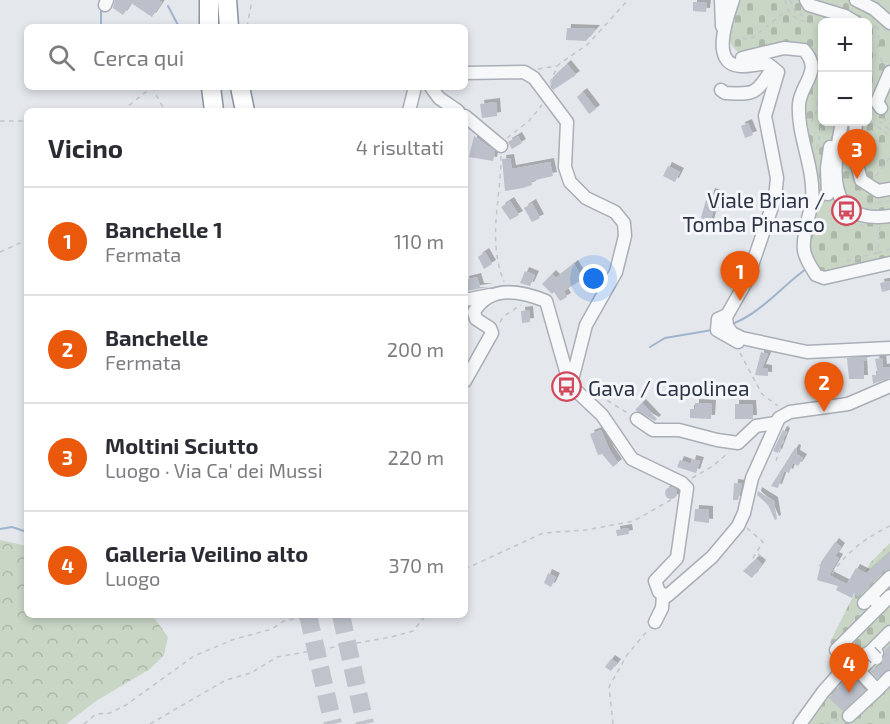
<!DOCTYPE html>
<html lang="it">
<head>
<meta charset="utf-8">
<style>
  :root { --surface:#fff; --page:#f2f2f3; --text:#2b2b33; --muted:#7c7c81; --line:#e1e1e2; --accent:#ea580c }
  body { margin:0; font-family:"Exo 2",sans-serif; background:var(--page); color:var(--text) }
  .controls { position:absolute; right:18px; top:18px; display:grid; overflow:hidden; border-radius:9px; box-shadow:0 3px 9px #0003 }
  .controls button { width:54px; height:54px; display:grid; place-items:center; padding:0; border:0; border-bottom:2px solid var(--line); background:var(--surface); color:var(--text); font:30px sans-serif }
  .you { position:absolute; left:594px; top:279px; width:21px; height:21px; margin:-15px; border:4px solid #fff; border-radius:50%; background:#1a73e8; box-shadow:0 0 0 9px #1a73e833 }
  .badge { display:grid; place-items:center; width:39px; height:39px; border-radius:50%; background:var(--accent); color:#fff; font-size:20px; font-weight:700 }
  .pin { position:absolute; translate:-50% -50px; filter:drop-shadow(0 2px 3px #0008) }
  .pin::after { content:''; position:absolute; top:32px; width:21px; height:18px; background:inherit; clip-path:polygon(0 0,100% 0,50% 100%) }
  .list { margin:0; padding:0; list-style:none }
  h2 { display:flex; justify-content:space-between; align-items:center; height:78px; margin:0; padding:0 24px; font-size:26px }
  h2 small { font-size:20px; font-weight:400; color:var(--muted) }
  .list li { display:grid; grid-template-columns:39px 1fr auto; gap:18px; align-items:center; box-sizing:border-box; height:108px; padding:0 24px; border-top:2px solid var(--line) }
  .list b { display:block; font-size:22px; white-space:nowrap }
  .list p { margin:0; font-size:20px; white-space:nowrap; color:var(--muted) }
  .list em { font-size:20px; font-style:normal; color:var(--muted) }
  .icon { flex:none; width:33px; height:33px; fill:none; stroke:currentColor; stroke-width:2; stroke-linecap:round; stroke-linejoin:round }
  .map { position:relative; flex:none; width:890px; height:724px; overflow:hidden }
  .search { position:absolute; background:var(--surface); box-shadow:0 3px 9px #0003; left:24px; top:24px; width:444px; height:66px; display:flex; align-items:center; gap:15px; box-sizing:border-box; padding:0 21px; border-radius:9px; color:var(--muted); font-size:22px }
  .panel { position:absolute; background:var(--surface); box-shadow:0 3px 9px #0003; left:24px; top:108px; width:444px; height:510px; border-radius:9px }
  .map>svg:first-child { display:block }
  .forest { fill:url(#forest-crowns) }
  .cemetery { fill:url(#cemetery-stones); fill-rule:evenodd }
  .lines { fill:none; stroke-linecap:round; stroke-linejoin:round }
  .stream { stroke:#9fb4cc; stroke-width:2 }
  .building { fill:#bbc0ca; filter:url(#shadow) }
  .highway-tunnel { stroke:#bfc3cb; stroke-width:18; stroke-dasharray:18 9; stroke-linecap:butt }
  .minor-casing { stroke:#a9aeb7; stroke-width:15 }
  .highway-casing { stroke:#8b94a3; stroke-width:21 }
  .path { stroke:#c2c5cb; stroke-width:1.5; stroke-dasharray:4.5 4.5; stroke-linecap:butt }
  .minor { stroke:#f7f8fa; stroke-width:12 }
  .highway { stroke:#fff; stroke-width:18 }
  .minor-bridge-casing { stroke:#a9aeb7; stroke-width:15; stroke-linecap:butt }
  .minor-bridge { stroke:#f7f8fa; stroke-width:12 }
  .labels { text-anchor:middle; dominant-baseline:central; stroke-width:6; stroke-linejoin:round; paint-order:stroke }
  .poi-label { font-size:21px; fill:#2b3445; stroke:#f4f6f9; text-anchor:end }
</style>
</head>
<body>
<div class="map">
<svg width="890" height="724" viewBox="0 0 890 724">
  <defs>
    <pattern id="forest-crowns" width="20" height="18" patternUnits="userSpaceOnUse" patternTransform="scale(1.5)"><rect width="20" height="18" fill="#c9d6c5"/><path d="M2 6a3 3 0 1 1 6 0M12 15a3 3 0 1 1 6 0" fill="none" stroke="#adb8ab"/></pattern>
    <pattern id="cemetery-stones" width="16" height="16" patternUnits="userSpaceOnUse" patternTransform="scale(1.5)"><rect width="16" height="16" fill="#c9d6c5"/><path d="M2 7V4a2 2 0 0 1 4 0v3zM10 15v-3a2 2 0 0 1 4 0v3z" fill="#adb8ab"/></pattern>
    <filter id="shadow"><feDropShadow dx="4" dy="-4" stdDeviation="0" flood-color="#0004"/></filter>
  </defs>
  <rect width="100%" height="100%" fill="#e4e7ec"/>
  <path class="forest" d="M0,540L27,546V615H152L168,637L164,655L150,669L96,701L66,724H0Z"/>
  <g class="cemetery">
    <path d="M735,0H890V260L826,273L820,271L811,259L807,246L815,204L802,122L809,52L741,55L732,46L726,34ZM822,22H868V122H822Z"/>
    <path d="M890,543V724H791L838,668L830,642L870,563Z"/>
  </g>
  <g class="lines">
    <g class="stream">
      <path d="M168,6L179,27"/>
      <path d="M101,27V9"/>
      <path d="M732,324C761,313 781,287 806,269"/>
      <path d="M650,347L665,338L712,330"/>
      <path d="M0,529L12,527L27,532"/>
    </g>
  </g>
  <g class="building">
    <path d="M115,0H158L162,2L152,17L131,3L123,15L113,8Z"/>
    <path d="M693,2L707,3L706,12L693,11Z"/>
    <path d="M567,28L596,29L586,41L566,40Z"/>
    <path d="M567,64L576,75L553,90L550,86L553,77Z"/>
    <path d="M583,92L596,109L589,114L577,97Z"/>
    <path d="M496,102L497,116L482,118L480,104Z"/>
    <path d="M748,123L753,135L745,138L741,126Z"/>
    <path d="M474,136L495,151L493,161L469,157Z"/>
    <path d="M518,136L522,143L512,149L508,142Z"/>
    <path d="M510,158L512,169L550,162L553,176L531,181L532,185L523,188L505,191L502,159Z"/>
    <path d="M668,166L680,172L675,182L663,176Z"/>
    <path d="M711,192L722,196L716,212H713L708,231L698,228L706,200L708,201Z"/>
    <path d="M510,201L519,215L510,220L501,207Z"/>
    <path d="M532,203L540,218L532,222L524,208Z"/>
    <path d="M485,252L492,264L484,269L478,257Z"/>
    <path d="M574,264L583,279L564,291L567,297L560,301L554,292L552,294L542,284L552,274L556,278Z"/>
    <path d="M525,271L535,275L530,286L520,283Z"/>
    <path d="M477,277L480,287H489L466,291L465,280Z"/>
    <path d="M890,281V290L882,292L880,283Z"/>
    <path d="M529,310L530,322L522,323L521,311Z"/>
    <path d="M761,352L768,354L762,368L768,369V376L755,375Z"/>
    <path d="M867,357L866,361H863L864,379H849L847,358Z"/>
    <path d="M882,358L883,368L890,367V378L873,384L872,375H878L875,359Z"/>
    <path d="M642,403L657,419L655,421L635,410Z"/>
    <path d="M695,403L712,404L711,419L690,418V409H695Z"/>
    <path d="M735,404H752L753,419H735Z"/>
    <path d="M601,430L610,451L618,463L613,467L602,454L598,455L590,434Z"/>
    <path d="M783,430L786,432L778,453L773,451Z"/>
    <path d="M795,448L797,449L796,454L803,458L798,466L793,463L789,473L784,471L778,488L771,486Z"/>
    <path d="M692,459L700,461L696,473L677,467L680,460L691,464Z"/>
    <path d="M734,483L742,484L738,500H733Z"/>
    <circle cx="671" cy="493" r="6"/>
    <path d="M758,491L774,501L777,519L775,520L768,505L757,495Z"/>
    <path d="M695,509L709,510V523L694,521Z"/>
    <path d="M628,528L629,534L617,536L616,530Z"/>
    <path d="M835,542L841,547L835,556L839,558L829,575L847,584L856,568L866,573L890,552V569L884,571L858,597L854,593L852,598L836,590L838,586L817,580L821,562Z"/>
    <path d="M756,559L762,564L752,578L743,571Z"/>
    <path d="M548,573L556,577L551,587L544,583Z"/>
    <path d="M890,645V669L877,678L871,671L882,663L885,650Z"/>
    <path d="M611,659L617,663L611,671L605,667Z"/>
    <path d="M851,673L865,690L843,711L829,698Z"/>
  </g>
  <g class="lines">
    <g class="highway-tunnel">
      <path d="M308,615L333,724"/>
      <path d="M341,615L365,724"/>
    </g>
    <defs>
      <g id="minor">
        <path d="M721,0L722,26"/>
        <path d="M733,0C728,15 709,64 740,66C749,67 758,63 768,64L778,72L765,116L777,178L775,198L747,280L726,317L727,326L732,333L742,338L807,352L890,348"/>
        <path d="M806,0L809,5L845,16L855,22"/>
        <path d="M856,0L874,9L890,23"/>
        <path d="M105,5L107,0"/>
        <path d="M742,58L784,48L804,50C823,71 801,83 799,104C797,136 815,168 812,200C810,216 802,234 804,250C805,259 812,268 816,275L824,278L890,263"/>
        <path d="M465,73L524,72L534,78L567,122L565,167L570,182L586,198L615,212L624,223L625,236L616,272L586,325L571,384"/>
        <path d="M431,87L439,98L458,111"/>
        <path d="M721,90L725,93C752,94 755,96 770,72"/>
        <path d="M881,108L877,102L890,72"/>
        <path d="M409,111L415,87"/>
        <path d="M465,116L501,146"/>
        <path d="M842,122C833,167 823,225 890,216"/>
        <path d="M856,122L854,152L861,180L878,191L890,189"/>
        <path d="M828,194L827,168L830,147"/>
        <path d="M465,300L490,295"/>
        <path d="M727,315L718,319L717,330L738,342"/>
        <path d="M465,381L492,333L490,328L476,319L474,312C490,284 521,291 546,301L570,385L602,415L632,459L682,483L687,488L677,558L655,581L659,592L667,596L712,557L738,526L744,513L752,478L779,418L790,412L848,404L890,386"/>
        <path d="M637,419L653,430H679L717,440L738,443L756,426L775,423"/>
        <path d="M864,603L890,577"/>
        <path d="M880,606L890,596"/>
        <path d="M655,622L662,608L663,595"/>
        <path d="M836,650L880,606L871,596"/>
        <path d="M877,653L859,671L877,690L890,677"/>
        <path d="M849,716L877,690"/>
        <path d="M800,724L823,692L846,666L870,652L890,632"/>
      </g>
      <g id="highway">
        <path d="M209,0V27"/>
        <path d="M227,0L229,27"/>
        <path d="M211,87L214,111"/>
        <path d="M240,87L245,111"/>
      </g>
    </defs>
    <use href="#minor" class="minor-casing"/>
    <use href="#highway" class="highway-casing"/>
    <g class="path">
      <path d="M785,0C789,22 805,21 822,26"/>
      <path d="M790,0L795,12L808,19"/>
      <path d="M878,26L879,42L875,56L882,60L881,66"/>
      <path d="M247,27L252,0"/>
      <path d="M868,35L873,32L876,25"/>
      <path d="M743,38L750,40L787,10"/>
      <path d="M538,69L557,66"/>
      <path d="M550,83L558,65L588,44L628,0"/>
      <path d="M152,87L165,111"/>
      <path d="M122,111L152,87"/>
      <path d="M882,118L890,124"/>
      <path d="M0,121H27"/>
      <path d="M870,121L890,136"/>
      <path d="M879,121L890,130"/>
      <path d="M811,122L815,117L822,77"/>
      <path d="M507,138L529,121L542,105"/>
      <path d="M817,149L821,128"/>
      <path d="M501,156C501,200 487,239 504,282"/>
      <path d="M876,176L890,157"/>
      <path d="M868,204L889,201"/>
      <path d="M851,223L864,226"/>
      <path d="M880,226L878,253L890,249"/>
      <path d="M0,252L27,240"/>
      <path d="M847,261L877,253"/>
      <path d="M500,322L504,316L521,305"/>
      <path d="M740,353L762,394L778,406"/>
      <path d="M592,391L629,414"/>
      <path d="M776,461L789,426"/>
      <path d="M692,478L713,466L729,452"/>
      <path d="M747,528L763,542L751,561"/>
      <path d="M758,554L766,561"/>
      <path d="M819,565L832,573"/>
      <path d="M465,569L543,533L586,530L634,521L674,498"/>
      <path d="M832,574C845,553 868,536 890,526"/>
      <path d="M84,724L96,714L110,713L126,705L194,656L232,640L272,629L284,621L313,615"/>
      <path d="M150,724L226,680L251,673L277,657L391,637L413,631L426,615"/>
      <path d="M613,724L609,687L627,655L648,630"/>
      <path d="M826,724L840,719"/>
    </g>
    <use href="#minor" class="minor"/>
    <use href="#highway" class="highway"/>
    <defs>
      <path id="minor-bridge" d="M870,652L876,658"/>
    </defs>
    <use href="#minor-bridge" class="minor-bridge-casing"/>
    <use href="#minor-bridge" class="minor-bridge"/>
  </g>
  <defs>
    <symbol id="bus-ring" viewBox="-11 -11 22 22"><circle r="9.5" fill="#f4f6f9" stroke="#d1495b" stroke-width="1.5"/><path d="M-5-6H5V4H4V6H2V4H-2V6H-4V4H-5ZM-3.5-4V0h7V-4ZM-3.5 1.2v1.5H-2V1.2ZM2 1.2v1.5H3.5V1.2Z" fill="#d1495b"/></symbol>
  </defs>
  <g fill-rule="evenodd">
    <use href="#bus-ring" x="830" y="194" width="33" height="33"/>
    <use href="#bus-ring" x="550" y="370" width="33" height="33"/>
  </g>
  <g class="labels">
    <g class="poi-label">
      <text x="825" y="199">Viale Brian /<tspan x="825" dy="24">Tomba Pinasco</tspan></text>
      <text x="588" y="387" text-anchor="start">Gava / Capolinea</text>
    </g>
  </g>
</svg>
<div class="controls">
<button>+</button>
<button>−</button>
</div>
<div class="you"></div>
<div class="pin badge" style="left:740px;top:301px">1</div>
<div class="pin badge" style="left:824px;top:412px">2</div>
<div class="pin badge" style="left:857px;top:179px">3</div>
<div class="pin badge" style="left:849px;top:693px">4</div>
<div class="search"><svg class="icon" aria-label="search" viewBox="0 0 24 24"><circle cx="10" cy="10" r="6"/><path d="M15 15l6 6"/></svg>Cerca qui</div>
<section class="panel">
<h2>Vicino<small>4 risultati</small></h2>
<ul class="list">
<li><span class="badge">1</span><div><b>Banchelle 1</b><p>Fermata</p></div><em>110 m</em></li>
<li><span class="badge">2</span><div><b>Banchelle</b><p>Fermata</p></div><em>200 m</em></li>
<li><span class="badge">3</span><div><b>Moltini Sciutto</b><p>Luogo · Via Ca' dei Mussi</p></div><em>220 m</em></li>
<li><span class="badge">4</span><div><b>Galleria Veilino alto</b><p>Luogo</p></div><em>370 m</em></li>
</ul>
</section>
</div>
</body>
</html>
